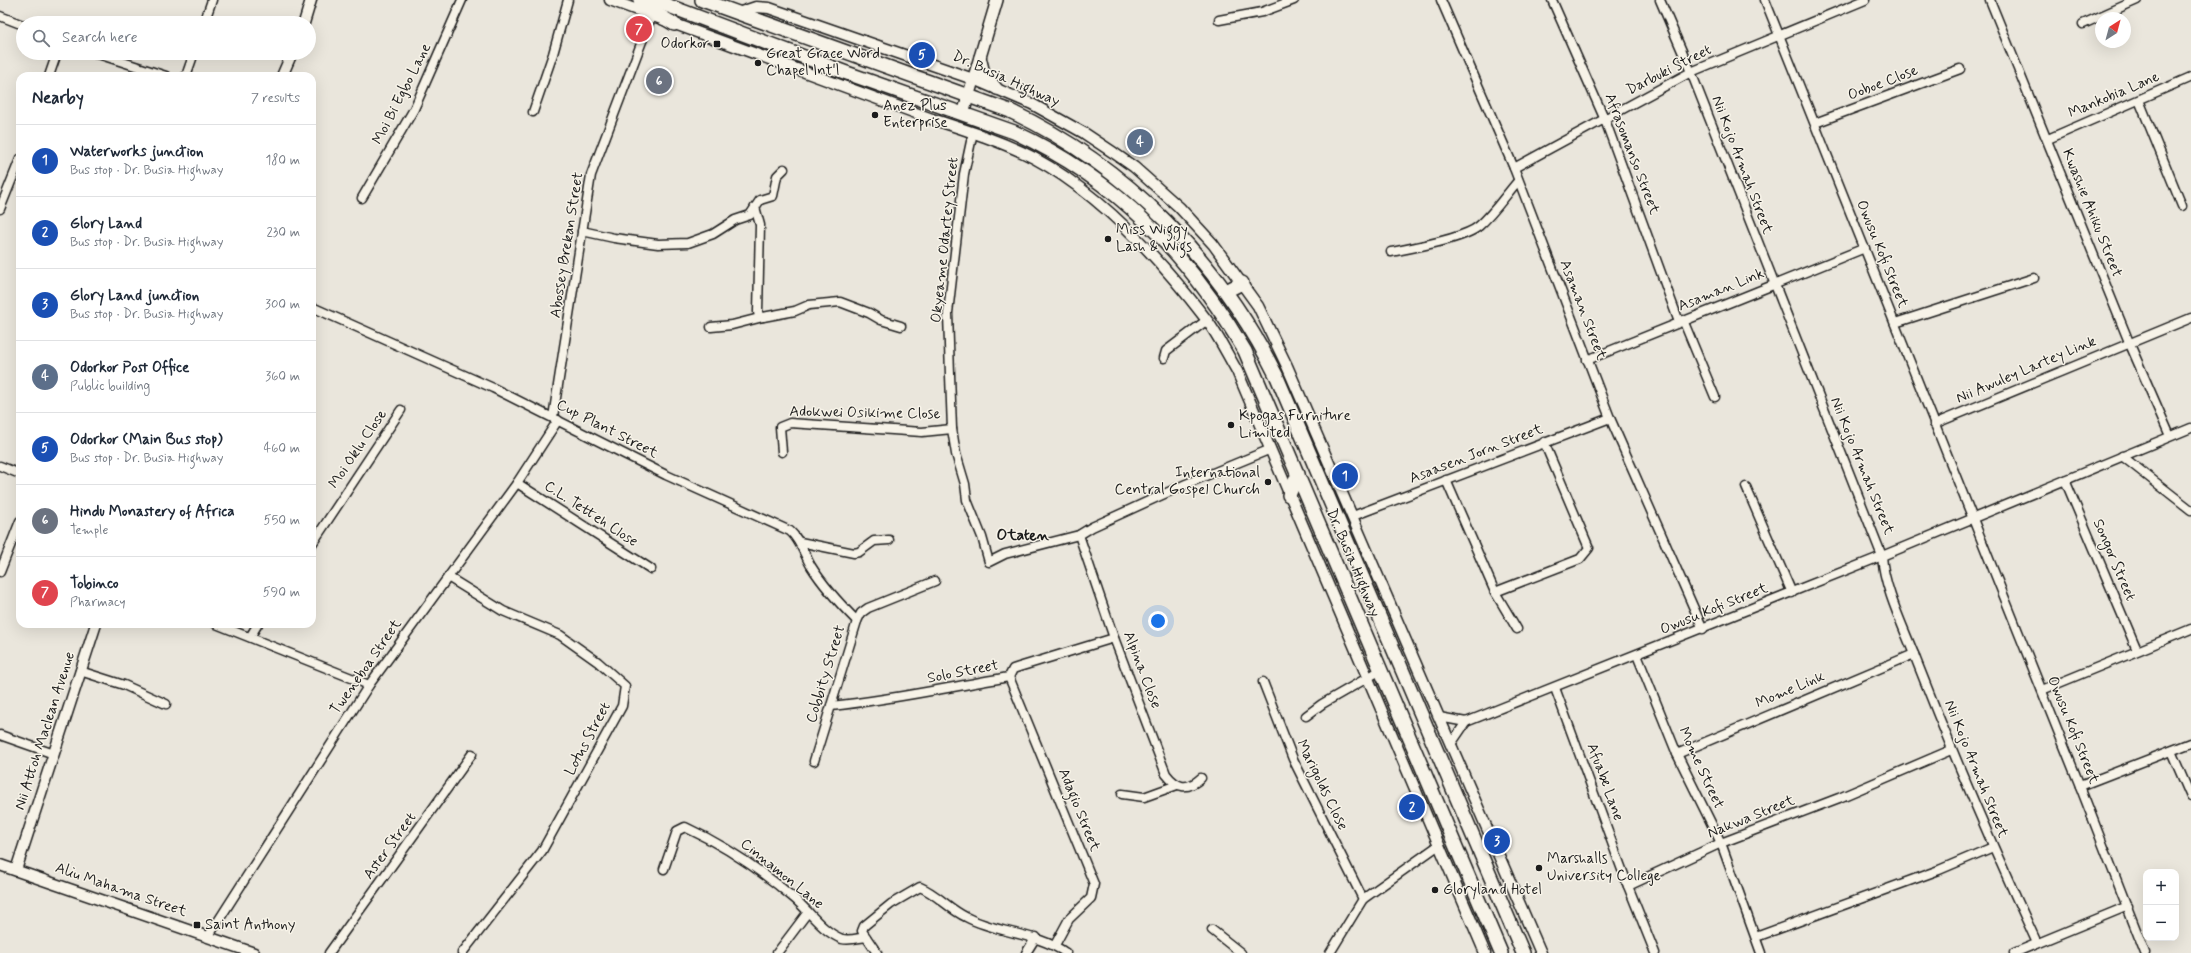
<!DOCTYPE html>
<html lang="en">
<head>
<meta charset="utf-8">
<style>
  :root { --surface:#fff; --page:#f6f6f7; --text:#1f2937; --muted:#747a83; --line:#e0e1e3; --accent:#1c1c1c }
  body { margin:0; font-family:Mynerve,sans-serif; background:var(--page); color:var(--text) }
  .controls { position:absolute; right:12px; bottom:12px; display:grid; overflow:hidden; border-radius:8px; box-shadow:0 4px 16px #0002 }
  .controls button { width:36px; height:36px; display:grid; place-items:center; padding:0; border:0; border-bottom:1px solid var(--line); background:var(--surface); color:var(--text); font:20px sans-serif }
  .compass { position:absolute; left:2095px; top:12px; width:36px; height:36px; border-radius:50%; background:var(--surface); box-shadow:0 4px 16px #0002; rotate:36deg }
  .you { position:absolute; left:1158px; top:621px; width:14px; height:14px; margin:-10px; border:3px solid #fff; border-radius:50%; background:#1a73e8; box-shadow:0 0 0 6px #1a73e833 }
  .badge { display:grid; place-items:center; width:26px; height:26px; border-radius:50%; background:var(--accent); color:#fff; font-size:13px; font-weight:700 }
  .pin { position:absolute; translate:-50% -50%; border:2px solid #fff; box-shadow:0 1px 4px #0006 }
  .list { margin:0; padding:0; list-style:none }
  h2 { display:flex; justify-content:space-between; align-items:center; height:52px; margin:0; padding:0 16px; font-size:17px }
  h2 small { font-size:13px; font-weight:400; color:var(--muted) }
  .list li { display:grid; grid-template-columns:26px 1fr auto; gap:12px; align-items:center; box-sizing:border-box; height:72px; padding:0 16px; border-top:1px solid var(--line) }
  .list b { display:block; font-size:15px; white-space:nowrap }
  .list p { margin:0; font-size:13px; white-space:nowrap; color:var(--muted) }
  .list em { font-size:13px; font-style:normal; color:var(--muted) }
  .icon { flex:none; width:22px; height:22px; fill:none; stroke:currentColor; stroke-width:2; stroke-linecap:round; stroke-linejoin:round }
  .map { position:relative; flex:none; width:2191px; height:953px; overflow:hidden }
  .search { position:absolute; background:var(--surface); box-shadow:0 4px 16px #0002; left:16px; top:16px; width:300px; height:44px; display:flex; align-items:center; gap:10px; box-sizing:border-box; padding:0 14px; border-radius:22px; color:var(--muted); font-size:15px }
  .panel { position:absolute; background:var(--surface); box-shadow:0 4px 16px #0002; left:16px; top:72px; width:300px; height:556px; border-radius:12px }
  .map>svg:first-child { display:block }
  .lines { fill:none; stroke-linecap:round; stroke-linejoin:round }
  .minor-casing { stroke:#1c1c1c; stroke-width:11 }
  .tertiary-casing { stroke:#1c1c1c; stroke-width:13 }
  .secondary-casing { stroke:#1c1c1c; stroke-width:14 }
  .trunk-casing { stroke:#1c1c1c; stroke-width:16 }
  .minor { stroke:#f7f3e8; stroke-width:8 }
  .tertiary { stroke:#f7f3e8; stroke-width:10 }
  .secondary { stroke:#f7f3e8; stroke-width:11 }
  .trunk { stroke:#f7f3e8; stroke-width:13 }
  .poi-dot { fill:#1c1c1c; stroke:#f7f3e8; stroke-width:1.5 }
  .labels { text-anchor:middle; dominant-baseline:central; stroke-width:3; stroke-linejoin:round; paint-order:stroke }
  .poi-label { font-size:15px; fill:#1c1c1c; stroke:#f7f3e8; text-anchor:start }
  .street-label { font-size:15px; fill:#1c1c1c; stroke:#f7f3e8 }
  .neighbourhood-label { font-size:16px; font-weight:bold; fill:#1c1c1c; stroke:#f7f3e8 }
</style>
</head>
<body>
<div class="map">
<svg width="2191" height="953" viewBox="0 0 2191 953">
  <rect width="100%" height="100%" fill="#eae6dc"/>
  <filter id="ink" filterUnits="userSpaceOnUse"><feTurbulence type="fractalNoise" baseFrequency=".025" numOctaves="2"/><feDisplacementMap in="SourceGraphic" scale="8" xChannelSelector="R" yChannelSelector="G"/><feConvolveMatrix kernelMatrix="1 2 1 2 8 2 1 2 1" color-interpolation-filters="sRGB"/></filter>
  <g filter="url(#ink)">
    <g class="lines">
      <defs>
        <g id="minor">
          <path d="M1441,0L1514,168L1610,418L1703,629"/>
          <path d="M1552,0L1605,120L1679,322"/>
          <path d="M1660,0L1691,72L1882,556C1884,589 1905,630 1917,662C1954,757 1994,850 2037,943"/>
          <path d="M1765,0L2080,786L2145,953"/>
          <path d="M1990,0L2129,342L2170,436"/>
          <path d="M0,16L23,25"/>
          <path d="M1219,20L1262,12L1294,0"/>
          <path d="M204,23L212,0"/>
          <path d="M2083,24L2137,0"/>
          <path d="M95,53L166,76"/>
          <path d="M49,76L57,53"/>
          <path d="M186,76L194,53"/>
          <path d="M2139,100L2182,206"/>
          <path d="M533,112L553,54L568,0"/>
          <path d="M1815,123L1960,69"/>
          <path d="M973,132L964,174L948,313L950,375L952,429L956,454L965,484L967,500L982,537L989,562L1005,554L1079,535L1092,527L1186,484L1271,449"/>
          <path d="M2048,139L2191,77"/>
          <path d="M1514,168L1691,72L1865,0"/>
          <path d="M362,198L414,109L462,0"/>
          <path d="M755,207L760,225L758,312L759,316L763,317L795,311L809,305L840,302L869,313L881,320L901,326"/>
          <path d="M0,209L20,159"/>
          <path d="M582,231L614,238L658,244L688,243L713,234L735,220L750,215L760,200L773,196L777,176L784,169"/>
          <path d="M1391,252C1412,248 1464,239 1479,226C1494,213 1505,196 1518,181"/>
          <path d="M312,307L493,388L666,475L790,531C801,541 804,554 811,566C824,587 840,604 857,621"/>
          <path d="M1683,320L1715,397"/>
          <path d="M1895,323L2034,278"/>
          <path d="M711,327L732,325L763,317"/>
          <path d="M1164,358L1166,351L1207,320"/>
          <path d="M1587,360L1865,248"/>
          <path d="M553,417L591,175L652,15"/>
          <path d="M1934,424L2191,318"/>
          <path d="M782,452L780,427L790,423L922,432L952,429"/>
          <path d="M2122,456L2191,510"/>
          <path d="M0,466L20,474"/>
          <path d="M1446,480L1495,592L1517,629"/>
          <path d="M2065,480L2137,650"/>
          <path d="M517,483L651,569"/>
          <path d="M1746,487L1792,593"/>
          <path d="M1353,516L1610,418"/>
          <path d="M1079,535L1114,638L1166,774C1177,788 1187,791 1201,778"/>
          <path d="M800,542L854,553L859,552L874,541L889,540"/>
          <path d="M312,544L401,410"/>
          <path d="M0,572L20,521"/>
          <path d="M448,577L503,611L560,635L598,662L625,686L622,706L542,851L462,953"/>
          <path d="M1495,592L1580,559L1589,548L1544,442"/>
          <path d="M216,624L369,685"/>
          <path d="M250,637L258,624"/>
          <path d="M1637,655L1677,754L1721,843L1761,953"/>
          <path d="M80,671L124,685L166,704"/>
          <path d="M1009,677L1094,884L1091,898L1069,919L1055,945"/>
          <path d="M1009,677L1013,669L1019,667L1114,638"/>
          <path d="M1263,682L1293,759L1363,899"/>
          <path d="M1555,688L1628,886L1655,953"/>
          <path d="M2042,690L2191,629"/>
          <path d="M831,706C891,700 950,687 1009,677"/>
          <path d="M1306,716L1322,704L1381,670"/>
          <path d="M1439,717L1466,722L1882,556L2191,428"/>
          <path d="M0,735L54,754"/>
          <path d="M1451,744L1466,722"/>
          <path d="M2171,751L2191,797"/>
          <path d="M1677,754L1914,654"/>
          <path d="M814,761L857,621L861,613L868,608L935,581"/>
          <path d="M2080,786L2191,743"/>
          <path d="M1122,794L1144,797L1177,785"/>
          <path d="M664,869L677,831L685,827C726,846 761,870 795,899C810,912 823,932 842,939C850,941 858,938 866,937"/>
          <path d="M1628,886L1721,843L1839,798L1951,750"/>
          <path d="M1212,930L1241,953"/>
          <path d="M208,937L369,685L517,483L558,420"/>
          <path d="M1756,937L1939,870L1993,847"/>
          <path d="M329,953L472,754"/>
          <path d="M777,953L808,912"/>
          <path d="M877,953L862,931L864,926L891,904L920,887C937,894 949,909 966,917C998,934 1036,932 1066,953"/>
          <path d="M1026,953L1036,937"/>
          <path d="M1330,953L1363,899L1439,845"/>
          <path d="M2014,953L2128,906"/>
        </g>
        <g id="tertiary">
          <path d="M610,0L932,119C966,130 1001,141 1034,158C1101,194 1160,259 1206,319C1218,335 1227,354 1237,371L1485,953"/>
          <path d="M738,13L756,7L769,8L973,79L1032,104L1084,133L1114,153L1134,167L1179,207L1213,244L1258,306L1287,366L1541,953"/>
          <path d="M304,23L311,0"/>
          <path d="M282,76L292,53"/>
          <path d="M0,865L254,953"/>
          <path d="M16,870L96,624"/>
        </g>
        <g id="secondary">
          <path d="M980,57L984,73L997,89"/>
          <path d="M963,114L997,0"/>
        </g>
        <g id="trunk">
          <path d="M640,0L659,15L674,24"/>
          <path d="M653,0L844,72L1014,132C1118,180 1188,254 1245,351L1501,953"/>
          <path d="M702,0L1010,111C1127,166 1220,262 1277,377L1523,953"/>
          <path d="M1226,291L1242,283"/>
          <path d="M1289,495L1298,474"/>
        </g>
      </defs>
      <use href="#minor" class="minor-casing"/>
      <use href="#tertiary" class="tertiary-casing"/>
      <use href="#secondary" class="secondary-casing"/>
      <use href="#trunk" class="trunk-casing"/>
      <use href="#minor" class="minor"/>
      <use href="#tertiary" class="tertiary"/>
      <use href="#secondary" class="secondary"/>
      <use href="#trunk" class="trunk"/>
    </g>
  </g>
  <g class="poi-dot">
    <rect x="713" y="40" width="8" height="8" rx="2"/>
    <circle cx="758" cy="63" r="4"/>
    <circle cx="875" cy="115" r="4"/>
    <circle cx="1108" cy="239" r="4"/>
    <circle cx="1231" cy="425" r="4"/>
    <circle cx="1268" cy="482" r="4"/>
    <circle cx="1539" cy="868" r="4"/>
    <circle cx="1435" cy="890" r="4"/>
    <rect x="193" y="921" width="8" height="8" rx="2"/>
  </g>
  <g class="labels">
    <g class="poi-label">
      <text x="709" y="44" text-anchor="end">Odorkor</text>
      <text x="766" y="54">Great Grace Word<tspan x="766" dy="17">Chapel Int'l</tspan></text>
      <text x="883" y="106">Anez Plus<tspan x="883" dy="17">Enterprise</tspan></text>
      <text x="1116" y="230">Miss Wiggy<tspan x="1116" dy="17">Lash &amp; Wigs</tspan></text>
      <text x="1239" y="416">Kpogas Furniture<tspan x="1239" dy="17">Limited</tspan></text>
      <text x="1260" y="473" text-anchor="end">International<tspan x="1260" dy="17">Central Gospel Church</tspan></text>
      <text x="1547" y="859">Marshalls<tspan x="1547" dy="17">University College</tspan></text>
      <text x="1443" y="890">Gloryland Hotel</text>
      <text x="205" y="925">Saint Anthony</text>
    </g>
    <g class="street-label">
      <text transform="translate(1669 70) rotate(-27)">Darbuki Street</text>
      <text transform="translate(1006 79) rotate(24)">Dr. Busia Highway</text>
      <text transform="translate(1883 83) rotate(-21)">Ooboe Close</text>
      <text transform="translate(402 94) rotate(-63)">Moi Bi Egbo Lane</text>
      <text transform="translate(2114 95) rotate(-23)">Mankobia Lane</text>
      <text transform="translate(1632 154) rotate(69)">Afrasomanso Street</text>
      <text transform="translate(1742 165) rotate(69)">Nii Kojo Armah Street</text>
      <text transform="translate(2092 213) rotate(68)">Kwashie Ahiku Street</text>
      <text transform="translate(945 240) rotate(-84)">Okyeame Odartey Street</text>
      <text transform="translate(567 245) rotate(-81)">Abossey Brekan Street</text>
      <text transform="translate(1882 254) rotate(68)">Owusu Kofi Street</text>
      <text transform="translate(1721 290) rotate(-22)">Asaman Link</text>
      <text transform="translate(1583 310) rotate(69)">Asaman Street</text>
      <text transform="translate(2026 370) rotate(-23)">Nii Awuley Lartey Link</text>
      <text transform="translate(865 413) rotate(1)">Adokwei Osikime Close</text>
      <text transform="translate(607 429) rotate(27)">Cup Plant Street</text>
      <text transform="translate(358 449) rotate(-56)">Moi Oklu Close</text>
      <text transform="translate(1476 454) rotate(-21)">Asaasen Jorn Street</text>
      <text transform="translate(1862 466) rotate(68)">Nii Kojo Armah Street</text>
      <text transform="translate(591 514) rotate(33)">C.L. Tetteh Close</text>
      <text transform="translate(2114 560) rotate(67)">Songor Street</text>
      <text transform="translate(1353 563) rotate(67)">Dr. Busia Highway</text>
      <text transform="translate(1714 609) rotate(-22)">Owusu Kofi Street</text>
      <text transform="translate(366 667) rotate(-55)">Tweneboa Street</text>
      <text transform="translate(1142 670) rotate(69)">Alpina Close</text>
      <text transform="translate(963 672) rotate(-11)">Solo Street</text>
      <text transform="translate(826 674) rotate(-73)">Cobbity Street</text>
      <text transform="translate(1790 690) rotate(-23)">Mome Link</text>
      <text transform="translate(2073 730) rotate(68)">Owusu Kofi Street</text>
      <text transform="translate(45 731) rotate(-72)">Nii Attoh Maclean Avenue</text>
      <text transform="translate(588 739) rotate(-62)">Lotus Street</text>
      <text transform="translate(1701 768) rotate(65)">Mome Street</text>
      <text transform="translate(1976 769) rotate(68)">Nii Kojo Armah Street</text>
      <text transform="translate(1605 782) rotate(70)">Afuabe Lane</text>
      <text transform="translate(1322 785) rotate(64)">Marigolds Close</text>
      <text transform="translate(1079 810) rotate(68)">Adagio Street</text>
      <text transform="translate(1751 817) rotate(-22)">Nakwa Street</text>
      <text transform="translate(390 846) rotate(-54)">Aster Street</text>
      <text transform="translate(782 874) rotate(39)">Cinnamon Lane</text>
      <text transform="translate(121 890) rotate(19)">Aliu Mahama Street</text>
    </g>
    <g class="neighbourhood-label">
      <text x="1023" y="535">Otaten</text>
    </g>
  </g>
</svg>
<div class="controls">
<button>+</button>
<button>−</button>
</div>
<svg class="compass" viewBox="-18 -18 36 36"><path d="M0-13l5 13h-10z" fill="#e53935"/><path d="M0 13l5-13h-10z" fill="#747a83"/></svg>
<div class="you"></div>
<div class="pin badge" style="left:1345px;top:476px;background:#1a4fb4">1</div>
<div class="pin badge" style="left:1412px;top:807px;background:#1a4fb4">2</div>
<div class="pin badge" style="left:1497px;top:841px;background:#1a4fb4">3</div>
<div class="pin badge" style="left:1140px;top:142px;background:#5c6f8a">4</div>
<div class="pin badge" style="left:922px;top:55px;background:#1a4fb4">5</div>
<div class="pin badge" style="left:659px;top:81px;background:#6b7280">6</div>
<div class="pin badge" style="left:639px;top:29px;background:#e0444e">7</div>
<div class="search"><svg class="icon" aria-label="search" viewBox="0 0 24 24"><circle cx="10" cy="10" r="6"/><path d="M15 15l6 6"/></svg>Search here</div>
<section class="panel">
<h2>Nearby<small>7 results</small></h2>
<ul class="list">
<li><span class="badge" style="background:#1a4fb4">1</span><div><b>Waterworks junction</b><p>Bus stop · Dr. Busia Highway</p></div><em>180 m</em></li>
<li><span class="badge" style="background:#1a4fb4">2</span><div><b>Glory Land</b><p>Bus stop · Dr. Busia Highway</p></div><em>230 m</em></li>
<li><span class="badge" style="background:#1a4fb4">3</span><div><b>Glory Land junction</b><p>Bus stop · Dr. Busia Highway</p></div><em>300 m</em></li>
<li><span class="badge" style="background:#5c6f8a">4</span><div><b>Odorkor Post Office</b><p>Public building</p></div><em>360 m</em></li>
<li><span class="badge" style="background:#1a4fb4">5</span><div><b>Odorkor (Main Bus stop)</b><p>Bus stop · Dr. Busia Highway</p></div><em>460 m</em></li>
<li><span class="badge" style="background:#6b7280">6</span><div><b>Hindu Monastery of Africa</b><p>Temple</p></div><em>550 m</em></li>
<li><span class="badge" style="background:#e0444e">7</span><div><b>Tobinco</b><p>Pharmacy</p></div><em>590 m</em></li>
</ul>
</section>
</div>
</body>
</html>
